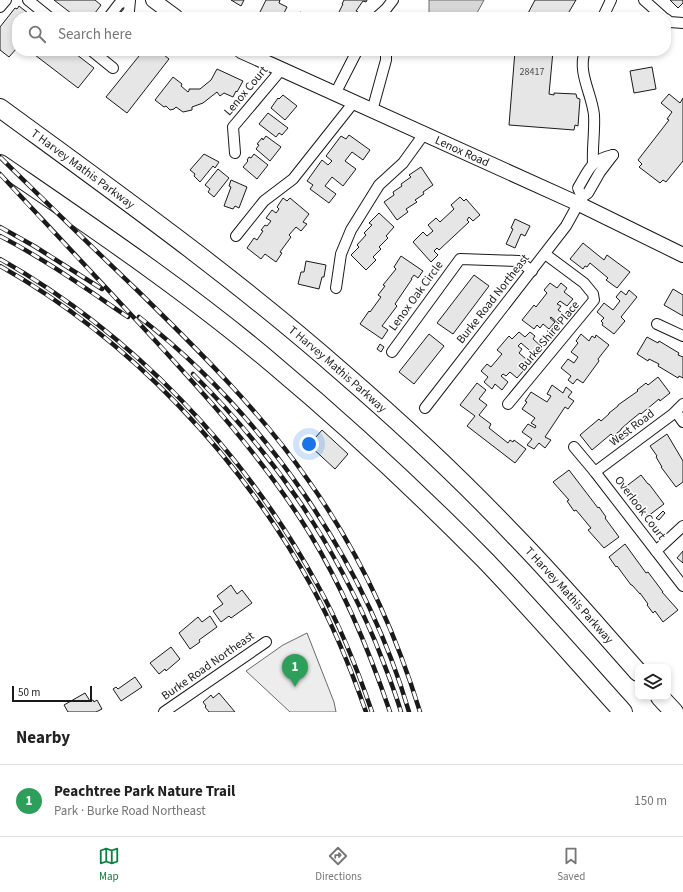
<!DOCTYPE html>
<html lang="en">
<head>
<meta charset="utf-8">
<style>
  :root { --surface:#fff; --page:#f6f6f6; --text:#222; --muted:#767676; --line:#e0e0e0; --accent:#0b8043 }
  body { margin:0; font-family:"Source Sans 3",sans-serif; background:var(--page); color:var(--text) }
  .controls { position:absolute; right:12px; bottom:12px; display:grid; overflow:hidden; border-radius:8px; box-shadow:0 2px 6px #0003 }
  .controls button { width:36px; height:36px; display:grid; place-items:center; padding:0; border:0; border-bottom:1px solid var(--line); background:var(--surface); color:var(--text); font:20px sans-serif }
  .scale { position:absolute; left:12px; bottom:10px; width:80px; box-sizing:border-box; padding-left:4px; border:2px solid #1a1a1a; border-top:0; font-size:11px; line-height:14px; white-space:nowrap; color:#1a1a1a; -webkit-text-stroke:3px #fff; paint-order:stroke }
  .you { position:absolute; left:309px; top:444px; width:14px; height:14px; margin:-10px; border:3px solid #fff; border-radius:50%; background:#1a73e8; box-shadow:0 0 0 6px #1a73e833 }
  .badge { display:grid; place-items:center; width:26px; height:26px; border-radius:50%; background:var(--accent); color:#fff; font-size:13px; font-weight:700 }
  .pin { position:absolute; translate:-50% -33px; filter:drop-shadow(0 1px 2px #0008) }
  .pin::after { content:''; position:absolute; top:21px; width:14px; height:12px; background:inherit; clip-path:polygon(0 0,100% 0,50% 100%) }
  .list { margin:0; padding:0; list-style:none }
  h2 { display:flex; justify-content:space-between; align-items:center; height:52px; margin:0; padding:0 16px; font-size:17px }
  h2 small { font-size:13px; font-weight:400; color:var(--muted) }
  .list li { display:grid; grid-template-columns:26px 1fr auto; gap:12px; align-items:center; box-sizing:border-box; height:72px; padding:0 16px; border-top:1px solid var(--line) }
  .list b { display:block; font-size:15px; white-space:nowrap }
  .list p { margin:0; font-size:13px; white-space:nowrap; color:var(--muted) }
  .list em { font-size:13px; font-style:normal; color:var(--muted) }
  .icon { flex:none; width:22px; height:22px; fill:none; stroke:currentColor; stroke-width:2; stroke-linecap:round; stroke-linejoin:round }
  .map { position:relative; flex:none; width:683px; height:712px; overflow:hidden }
  .search { position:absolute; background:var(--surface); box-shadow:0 2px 6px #0003; left:12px; right:12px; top:12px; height:44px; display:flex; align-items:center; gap:10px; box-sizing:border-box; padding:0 14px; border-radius:16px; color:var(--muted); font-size:15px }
  .sheet { height:124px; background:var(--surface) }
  nav { display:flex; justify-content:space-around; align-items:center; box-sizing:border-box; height:56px; border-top:1px solid var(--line); background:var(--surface); font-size:11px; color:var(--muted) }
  nav a { display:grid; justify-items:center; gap:2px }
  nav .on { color:var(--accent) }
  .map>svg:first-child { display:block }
  .built { fill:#ededed; stroke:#6a6a6a }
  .water { fill:#d7d7d7; stroke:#6a6a6a }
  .building { fill:#e6e6e6; stroke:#1a1a1a }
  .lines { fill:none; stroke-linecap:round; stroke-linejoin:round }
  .street-casing { stroke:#1a1a1a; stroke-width:12 }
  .secondary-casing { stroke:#1a1a1a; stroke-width:16 }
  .highway-casing { stroke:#1a1a1a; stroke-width:20 }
  .street { stroke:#fff; stroke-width:10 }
  .secondary { stroke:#fff; stroke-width:14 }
  .highway { stroke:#fff; stroke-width:18 }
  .rail-casing { stroke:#1a1a1a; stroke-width:4.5 }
  .rail { stroke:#fff; stroke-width:3; stroke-dasharray:9; stroke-linecap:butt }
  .labels { text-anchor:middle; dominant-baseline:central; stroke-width:3; stroke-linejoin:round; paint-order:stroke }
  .number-label { font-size:10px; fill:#4d4d4d }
  .street-label { font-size:12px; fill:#1a1a1a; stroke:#fff }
</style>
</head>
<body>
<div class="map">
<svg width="683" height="712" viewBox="0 0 683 712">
  <rect width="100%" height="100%" fill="#fff"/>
  <path class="built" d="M307,633L334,702L336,712H290L246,671L283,645Z"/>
  <path class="water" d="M429,0H484L477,13V17H429Z"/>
  <g class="building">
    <path d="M54,0H95L101,5L92,17H76Z"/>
    <path d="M231,0H244L241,6Z"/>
    <path d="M266,0H280L279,3L287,7L282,17H265L259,14Z"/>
    <path d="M344,0H367L366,2L363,1L356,11L358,12L356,17H342L338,14L343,4H342Z"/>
    <path d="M535,0H576L566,17H526Z"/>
    <path d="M670,0H683V3L678,8Z"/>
    <path d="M19,6L33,17H17V48L9,57L0,50V27L15,8L17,9Z"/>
    <path d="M300,12L308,16L309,13L314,15L313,17H298Z"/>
    <path d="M38,51H72L94,68L78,88L35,55Z"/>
    <path d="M143,51H159L169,59L127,113L106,97Z"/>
    <path d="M515,51H553L549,94L554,95V93L576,94L577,98L580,99L578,126L575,125L574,130L509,125Z"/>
    <path d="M652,67L656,89L634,93L630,71Z"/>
    <path d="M217,69L243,81L237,92L236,91L233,97L224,93L220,96L217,92L203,103L192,107V110L183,112L176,107L174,109L170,110L166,106L164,107L155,100L173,77L182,84L181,86L188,92L189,91V89H200L211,80Z"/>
    <path d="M669,94L680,103L683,98V161L666,182L663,180L660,183L639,167L642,164L638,160L669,120L667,119L672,112L661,103Z"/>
    <path d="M283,95L297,106L285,120L271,108L278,98L279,99Z"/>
    <path d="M268,113L288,128L282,135L279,133L276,137L259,124Z"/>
    <path d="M349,135L370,150L363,160L352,152L345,161L356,169L343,186L332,177L325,186L336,194L329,203L310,189L313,185L307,181L322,160L328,165L332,161L326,156L341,136L346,139Z"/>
    <path d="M266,136L281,147L270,161L256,149L259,145L257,144L262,138L263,140Z"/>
    <path d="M204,154L219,162L215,168L213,166L200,182L194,176L195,174L190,170Z"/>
    <path d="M254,154L268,165L257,179L243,167L248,161L247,160L249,157L251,158Z"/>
    <path d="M421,167L433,185L423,192L424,194L415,200L417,202L406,209L408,212L397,220L384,202L394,195L393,192L402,186L401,184L411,177L409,175Z"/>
    <path d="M218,169L229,178L214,197L208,192L210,189L205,185Z"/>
    <path d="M231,180L247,187L239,208L235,206L233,209L224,206L231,187L229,186Z"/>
    <path d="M460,197L464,201L466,199L480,215L473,221L469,217L467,220L469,222L439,250L437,248L434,251L438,255L431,262L413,242L423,232L427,236L433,231L428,225L436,218L440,222L454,209L451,205Z"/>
    <path d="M283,198L287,201L290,198L309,214L303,222L307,224L301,231L296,227L289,235L291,237L280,252L282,253L276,262L265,254L261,259L247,248L254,238L257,240L263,231L261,230L265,225L267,226L271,221L266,218L272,210L276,213L279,209L277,207Z"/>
    <path d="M379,213L394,227L386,236L388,238L379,247L381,249L373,257L376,260L366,270L351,255L359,247L357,245L366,235L364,233L372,225L369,223Z"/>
    <path d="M515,219L530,226L525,236L521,234L515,248L506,244L513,229L511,228Z"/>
    <path d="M583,243L604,260L607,255L630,272L617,288L606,280L608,278L590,263L587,267L585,266L583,269L570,259Z"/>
    <path d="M401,256L423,271L418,278L414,275L411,279H412L395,304L397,306L382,326L388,330L382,339L360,324L369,311L370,312L381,297L378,295L385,286L383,285L396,269L394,267Z"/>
    <path d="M306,261L326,265L324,277H322L319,289L298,284L301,272H304Z"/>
    <path d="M474,275L489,286L453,334L437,323Z"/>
    <path d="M550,283L557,288L561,283L567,288L564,292L573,299L567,306L560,301L557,304L561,306L558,310L565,315L559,324L551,317L550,318L555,322L549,329L543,324L540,328L537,325L534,329L522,320L534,305L536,307L547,293L544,290Z"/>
    <path d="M673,289L683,295V316L664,305Z"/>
    <path d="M629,290L637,297L621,317L625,321L614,334L602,325L603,323L601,321L604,318L597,312L604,303L613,310L620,301L616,297L621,291L626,295Z"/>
    <path d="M519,332L525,337L530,332L535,336L533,339L542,347L535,355L521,343L518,346L522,349L519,353L526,359L520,366L524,370L517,378L510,372L506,376L503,374L501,376L508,382L502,390L495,384L492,389L484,382L488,377L481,371L487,364L491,367L502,354L497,350L509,336L512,339Z"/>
    <path d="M429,334L444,346L414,384L399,372Z"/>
    <path d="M581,334L589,341L592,336L595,338L596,335L609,345L598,359L599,361L583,383L577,379L573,384L568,380L571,376L561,368L568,359L574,363L578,357L571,352L578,343L576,341Z"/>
    <path d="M647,337L658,343L659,341L679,353L678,355L683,357V378L679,376L678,378L658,366L659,364L649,359L648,361L637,354Z"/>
    <path d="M380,344L384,347L381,352L377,349Z"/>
    <path d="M658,377L670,393L660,401L659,399L641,414L640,413L630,421L621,429V430L613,436L611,434L592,450L580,435L599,419L601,421L609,414V413L618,406V405L638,391L637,390L646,383L648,385Z"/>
    <path d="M477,383L486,390L479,399L487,405L479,415L491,424L489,428L508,443L510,440L513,442L514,440L526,449L515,463L467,426L475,416L460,405Z"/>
    <path d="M552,385L563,393L566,387L572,392L568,397L574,401L568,409L565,407L545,437L551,440L545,448L539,443L534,449L527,445L532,439L522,432L528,424L535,428L536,426L531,423L535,418L522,409L527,402L525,401L531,392L547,402L551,396L547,394Z"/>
    <path d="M322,430L348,454L335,469L309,445Z"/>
    <path d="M667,434L683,461V482L676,487L661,467H662L656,457L657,456L650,446Z"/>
    <path d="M569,470L598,508L599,507L606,517L605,518L619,537L604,548L588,530L591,528L576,510L574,511L567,501L569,500L553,482Z"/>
    <path d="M641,475L648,484H649L664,504L648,516L633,497L632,498L624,488Z"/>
    <path d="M663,511L665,513L659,520L656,518Z"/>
    <path d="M625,544L646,573L648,572L663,592H662L678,610L663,622L655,611L653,613L647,605L648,604L640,593V594L632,585H631L617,566L616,567L609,557Z"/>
    <path d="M683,551V563L677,558Z"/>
    <path d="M231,585L237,594L242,590L252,603L231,618L229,616L221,622L213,611L223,604L217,596Z"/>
    <path d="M210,616L217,627L199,640L200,642L190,649L179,633L198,617L202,622Z"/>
    <path d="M171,647L180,659L166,671L165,669L159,674L150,663Z"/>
    <path d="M135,677L142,687L121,701L113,689L116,687L118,689Z"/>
    <path d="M85,693L90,701L93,700L94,702L97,700L102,709L96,712H68L64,705Z"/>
    <path d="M219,693L235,712H209L205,707L206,706L203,702L211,695L213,698Z"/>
  </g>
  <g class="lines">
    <defs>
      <g id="street">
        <path d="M28,0L49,17"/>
        <path d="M644,0L663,17"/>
        <path d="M0,7L6,0"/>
        <path d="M109,17L119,4L127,0"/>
        <path d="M124,17L129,11L130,0"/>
        <path d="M377,17L386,9L393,0"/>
        <path d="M603,17L611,0"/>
        <path d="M666,19L670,22L683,23"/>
        <path d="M92,51L113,68"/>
        <path d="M585,51C577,72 592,94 594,115C595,131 592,148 593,164"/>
        <path d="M335,94L357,51"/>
        <path d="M372,111L386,60V51"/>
        <path d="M235,153L233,127L281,70"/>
        <path d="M582,197L578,188C589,170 590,160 613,155"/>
        <path d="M236,236L264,201L293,179L354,102"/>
        <path d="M336,288L341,254L351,230L379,185L403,163L424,134"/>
        <path d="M657,324L683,336"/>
        <path d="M392,352L460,259L519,261L532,271"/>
        <path d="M508,404L594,300L593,294L584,283L545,254"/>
        <path d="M425,408L566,226L582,197L588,193L600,172L613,155"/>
        <path d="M676,412L683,422"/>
        <path d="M574,447L595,472L683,586"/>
        <path d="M595,472L673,414L683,404"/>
        <path d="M656,551L683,526"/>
        <path d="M164,712L266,642"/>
      </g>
      <g id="secondary">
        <path d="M153,0L176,17"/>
        <path id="s1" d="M241,51L579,204L683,255"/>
      </g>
      <g id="highway">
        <path id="s2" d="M0,108C116,193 234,277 343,373C402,424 460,478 514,535C557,579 597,626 638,672"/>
        <path d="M0,164C93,228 187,291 273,364C347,426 418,492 485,560C532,609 577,661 623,712"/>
        <path d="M660,697L674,712"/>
      </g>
    </defs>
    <use href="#street" class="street-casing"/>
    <use href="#secondary" class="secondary-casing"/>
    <use href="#highway" class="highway-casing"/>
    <use href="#street" class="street"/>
    <use href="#secondary" class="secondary"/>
    <use href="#highway" class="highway"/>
    <defs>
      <g id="rail">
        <path d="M0,157C47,203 93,248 140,293C200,352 260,411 308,480C358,550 395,630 420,712"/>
        <path d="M0,174C46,224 92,273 138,322C200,389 262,456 310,534C344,590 369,650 390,712"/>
        <path d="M0,227L34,246L102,289"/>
        <path d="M0,236C46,260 85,288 128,317"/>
        <path d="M0,259C133,334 244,451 317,584C340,625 357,668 372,712"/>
        <path d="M0,266C131,340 240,456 312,587C334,627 351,669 366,712"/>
        <path d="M139,317C263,413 365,561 409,712"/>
        <path d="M193,374C272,453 331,537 375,641C384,664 394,688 401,712"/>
      </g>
    </defs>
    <use href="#rail" class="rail-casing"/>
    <use href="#rail" class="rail"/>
  </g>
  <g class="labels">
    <g class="number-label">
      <text x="532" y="72">28417</text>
    </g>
    <g class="street-label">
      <text transform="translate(246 91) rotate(-50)">Lenox Court</text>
      <text stroke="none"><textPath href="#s1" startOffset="243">Lenox Road</textPath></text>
      <text stroke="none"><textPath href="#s2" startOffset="103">T Harvey Mathis Parkway</textPath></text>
      <text transform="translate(416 296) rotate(-54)">Lenox Oak Circle</text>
      <text transform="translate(493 299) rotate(-52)">Burke Road Northeast</text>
      <text transform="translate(549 336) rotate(-50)">Burke Shire Place</text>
      <text stroke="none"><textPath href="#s2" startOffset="427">T Harvey Mathis Parkway</textPath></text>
      <text transform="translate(632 428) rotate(-37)">West Road</text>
      <text transform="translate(640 508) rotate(53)">Overlook Court</text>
      <text stroke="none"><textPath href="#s2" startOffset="751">T Harvey Mathis Parkway</textPath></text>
      <text transform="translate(208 666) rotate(-35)">Burke Road Northeast</text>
    </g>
  </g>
</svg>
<div class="controls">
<button><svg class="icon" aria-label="layers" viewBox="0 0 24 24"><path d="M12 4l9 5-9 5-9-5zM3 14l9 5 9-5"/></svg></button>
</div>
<div class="scale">50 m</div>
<div class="you"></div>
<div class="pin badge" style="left:295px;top:687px;background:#2e9e5b">1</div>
<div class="search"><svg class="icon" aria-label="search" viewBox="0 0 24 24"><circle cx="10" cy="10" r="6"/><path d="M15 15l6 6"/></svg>Search here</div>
</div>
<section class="sheet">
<h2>Nearby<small></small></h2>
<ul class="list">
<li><span class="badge" style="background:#2e9e5b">1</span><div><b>Peachtree Park Nature Trail</b><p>Park · Burke Road Northeast</p></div><em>150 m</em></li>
</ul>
</section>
<nav>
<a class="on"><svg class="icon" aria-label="map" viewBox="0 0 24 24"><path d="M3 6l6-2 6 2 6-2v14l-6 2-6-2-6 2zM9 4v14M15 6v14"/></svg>Map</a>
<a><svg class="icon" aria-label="directions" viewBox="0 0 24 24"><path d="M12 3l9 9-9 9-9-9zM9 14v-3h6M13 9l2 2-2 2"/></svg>Directions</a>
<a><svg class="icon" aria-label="saved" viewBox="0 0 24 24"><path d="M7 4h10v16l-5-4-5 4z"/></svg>Saved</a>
</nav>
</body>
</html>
